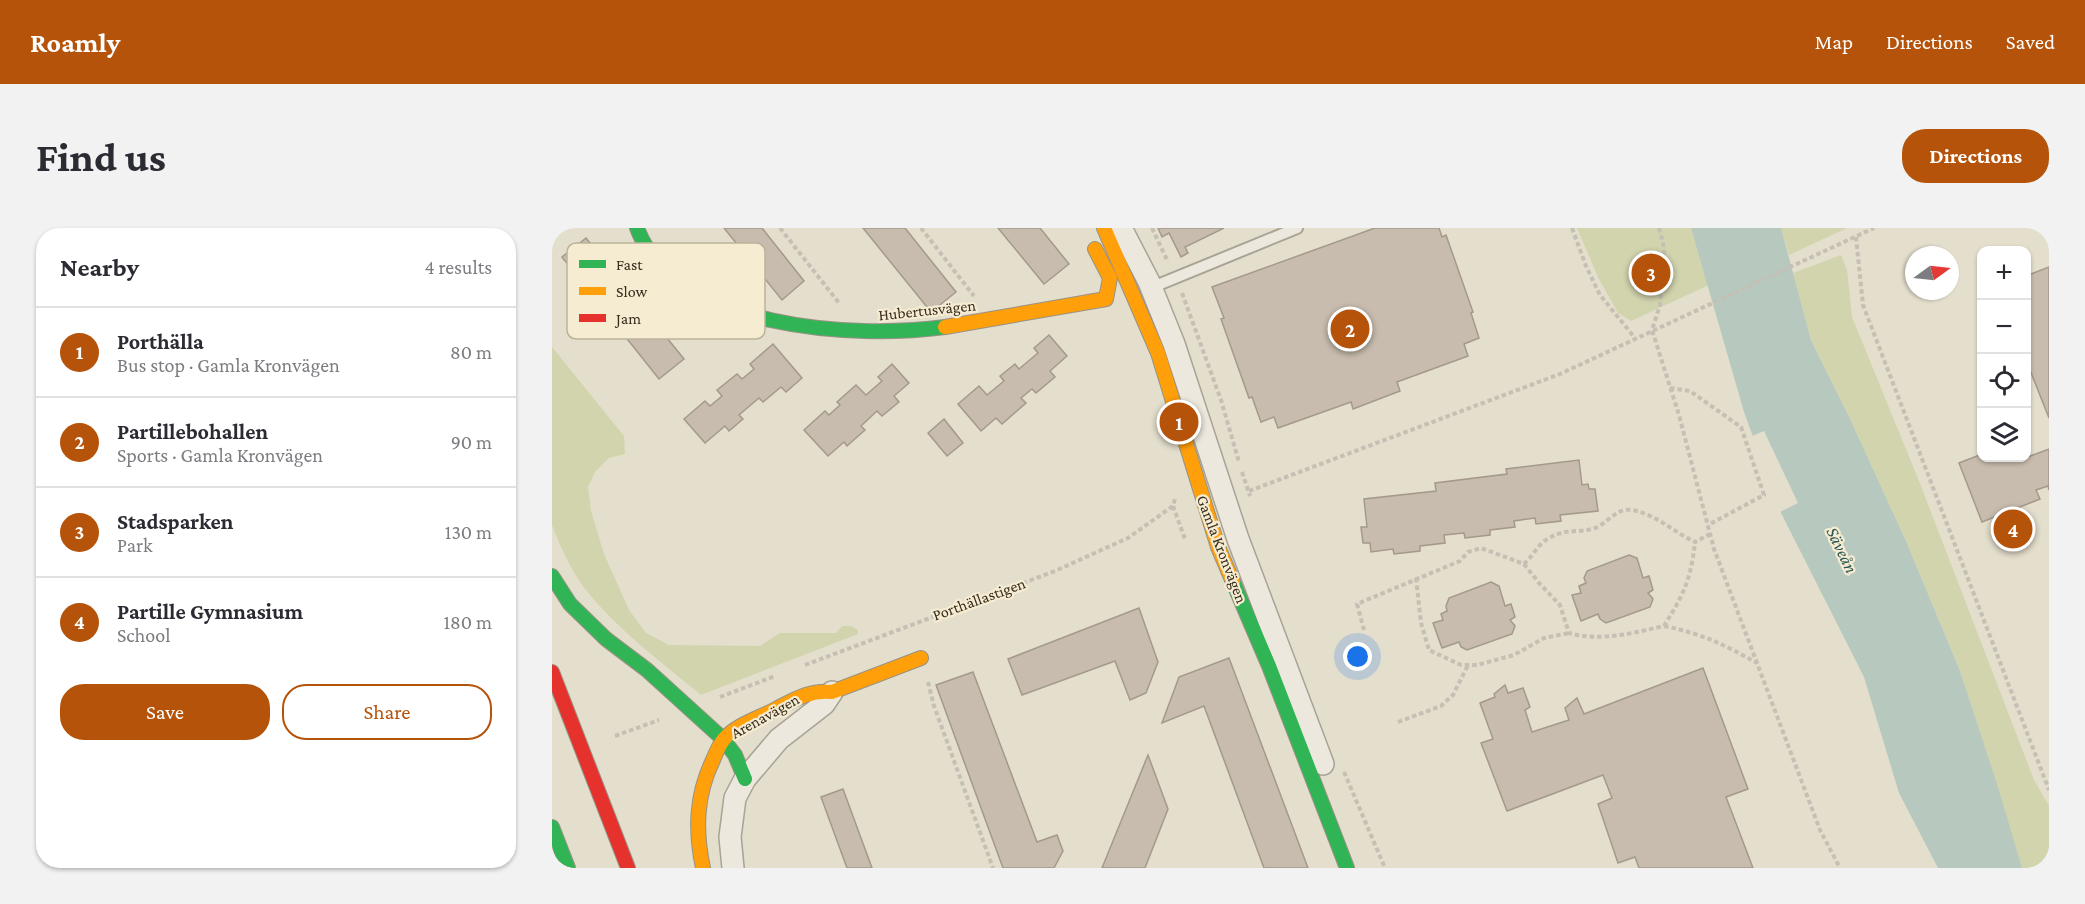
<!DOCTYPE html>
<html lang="en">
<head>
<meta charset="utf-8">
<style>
  :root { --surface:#fff; --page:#f2f2f3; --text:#2b2b33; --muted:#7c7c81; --line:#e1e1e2; --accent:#b45309 }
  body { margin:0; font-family:"Crimson Pro",serif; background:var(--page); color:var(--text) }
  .controls { position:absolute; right:18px; top:18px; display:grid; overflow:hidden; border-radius:12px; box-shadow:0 2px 4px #0004 }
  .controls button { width:54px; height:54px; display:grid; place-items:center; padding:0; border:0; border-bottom:2px solid var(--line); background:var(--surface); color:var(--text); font:30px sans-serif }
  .compass { position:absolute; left:1353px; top:18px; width:54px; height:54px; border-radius:50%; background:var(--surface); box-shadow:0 2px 4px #0004; rotate:75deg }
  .you { position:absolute; left:806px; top:429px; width:21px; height:21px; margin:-15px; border:4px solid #fff; border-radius:50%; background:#1a73e8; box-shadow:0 0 0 9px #1a73e833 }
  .badge { display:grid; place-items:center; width:39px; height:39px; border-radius:50%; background:var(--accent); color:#fff; font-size:20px; font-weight:700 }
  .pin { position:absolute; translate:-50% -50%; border:3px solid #fff; box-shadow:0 2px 6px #0006 }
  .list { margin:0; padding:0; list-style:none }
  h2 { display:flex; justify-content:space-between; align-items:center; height:78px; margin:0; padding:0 24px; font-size:26px }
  h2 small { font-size:20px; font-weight:400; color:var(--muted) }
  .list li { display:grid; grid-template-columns:39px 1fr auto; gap:18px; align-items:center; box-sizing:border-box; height:90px; padding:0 24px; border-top:2px solid var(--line) }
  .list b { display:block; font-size:22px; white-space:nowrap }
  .list p { margin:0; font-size:20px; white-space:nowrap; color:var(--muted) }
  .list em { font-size:20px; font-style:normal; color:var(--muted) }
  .actions { display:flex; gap:12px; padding:18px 24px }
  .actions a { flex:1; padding:14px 0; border:2px solid var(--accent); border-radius:24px; text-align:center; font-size:21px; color:var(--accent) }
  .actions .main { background:var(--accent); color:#fff }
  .icon { flex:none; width:33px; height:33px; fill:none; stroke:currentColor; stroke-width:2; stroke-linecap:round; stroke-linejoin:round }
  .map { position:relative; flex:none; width:1497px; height:640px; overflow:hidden; border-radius:24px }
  header { display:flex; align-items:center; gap:36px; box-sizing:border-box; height:84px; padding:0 30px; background:var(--accent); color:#fff }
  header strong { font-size:28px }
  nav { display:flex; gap:33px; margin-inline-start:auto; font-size:21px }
  .intro { display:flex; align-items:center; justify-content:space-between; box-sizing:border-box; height:144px; padding:0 36px }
  h1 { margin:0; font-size:42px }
  .button { padding:15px 27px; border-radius:24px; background:var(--accent); color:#fff; font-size:21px; font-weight:700 }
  main { display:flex; gap:36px; padding:0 36px }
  aside { flex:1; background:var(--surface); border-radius:24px; box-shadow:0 2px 4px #0004 }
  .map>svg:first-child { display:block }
  .green { fill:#d2d4ae }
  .water { fill:#b7c9bf }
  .pier { fill:#e4decc }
  .building { fill:#c7bcad; stroke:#a4998b; stroke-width:1.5 }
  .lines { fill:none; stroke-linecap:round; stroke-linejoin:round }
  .lane-casing { stroke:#a9a395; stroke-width:14 }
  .street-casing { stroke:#a9a395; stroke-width:24 }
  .fast-casing { stroke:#989285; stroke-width:16 }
  .slow-casing { stroke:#989285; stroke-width:16 }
  .jam-casing { stroke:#989285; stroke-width:16 }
  .path { stroke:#c5bfb4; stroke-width:4; stroke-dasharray:4.5 3; stroke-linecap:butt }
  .lane { stroke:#ece8de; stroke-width:10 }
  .street { stroke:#ece8de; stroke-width:21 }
  .fast { stroke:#30b455; stroke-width:14 }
  .slow { stroke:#ff9f0a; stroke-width:14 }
  .jam { stroke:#e5322d; stroke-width:14 }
  .labels { text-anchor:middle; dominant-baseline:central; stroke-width:4.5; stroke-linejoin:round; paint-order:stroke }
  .street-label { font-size:16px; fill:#372b1d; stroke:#f5ecd1 }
  .water-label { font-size:18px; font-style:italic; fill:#2c5756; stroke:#f5ecd1 }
  .key { fill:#f5ecd1; stroke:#bcb29b; stroke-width:1.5 }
  .key-label { font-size:16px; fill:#372b1d }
</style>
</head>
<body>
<header>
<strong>Roamly</strong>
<nav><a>Map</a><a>Directions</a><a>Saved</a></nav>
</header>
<div class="intro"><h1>Find us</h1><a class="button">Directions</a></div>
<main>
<aside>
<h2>Nearby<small>4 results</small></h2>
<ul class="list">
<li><span class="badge">1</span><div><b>Porthälla</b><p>Bus stop · Gamla Kronvägen</p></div><em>80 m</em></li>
<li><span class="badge">2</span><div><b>Partillebohallen</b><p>Sports · Gamla Kronvägen</p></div><em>90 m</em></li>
<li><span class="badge">3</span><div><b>Stadsparken</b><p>Park</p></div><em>130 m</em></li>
<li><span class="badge">4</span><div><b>Partille Gymnasium</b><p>School</p></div><em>180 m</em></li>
</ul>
<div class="actions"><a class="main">Save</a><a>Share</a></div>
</aside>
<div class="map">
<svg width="1497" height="640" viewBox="0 0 1497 640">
  <rect width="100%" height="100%" fill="#e4decc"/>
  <g class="green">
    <path d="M1025,0H1139L1157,57L1079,93L1066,85L1047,51Z"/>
    <path d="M1229,0H1295L1237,27Z"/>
    <path d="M1289,27L1295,42L1300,89L1367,253L1482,552L1497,578V640H1470L1408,443L1354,313L1299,193L1259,112L1241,45Z"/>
    <path d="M0,119L72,208L73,226L57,230L43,244L36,259L39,283L52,326L77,382L94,405L117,417L208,418L228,405H284L290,398H299L306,402V406L149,467C109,434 62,399 31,358C18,340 8,318 0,297Z"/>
  </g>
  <path class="water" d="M1139,0H1229L1259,112L1299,193L1354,313L1408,443L1446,559L1470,640H1386L1347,565L1312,449L1229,285L1192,184Z"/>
  <path class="pier" d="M1212,203L1246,275L1226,285L1198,209Z"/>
  <g class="building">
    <path d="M172,0H210L252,53L230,72Z"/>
    <path d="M311,0H353L404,64L379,84Z"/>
    <path d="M446,0H488L517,36L492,56Z"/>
    <path d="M606,0H672L633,19L636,25L629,29L617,5L610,9Z"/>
    <path d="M823,0H887L890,9L894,7L921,84L919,85L927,110L912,116L916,128L845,154L848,163L801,181L799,174L726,200L722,189L709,194L700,169L697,170L669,91L672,90L660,59Z"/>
    <path d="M34,10L132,131L107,151L10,29Z"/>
    <path d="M1497,39V190L1474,132V48Z"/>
    <path d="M497,107L515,128L498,143L503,149L484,165L480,161L469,170L474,175L450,196L444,190L429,203L406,176L427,158L435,167L452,153L448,148L463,136L467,141L486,125L482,120Z"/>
    <path d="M221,116L250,150L234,164L229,159L211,174L207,170L187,187L191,191L177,203L173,198L153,215L132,191L153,173L158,178L170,168L165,162L185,146L190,151L202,141L198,136Z"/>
    <path d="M340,136L357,155L342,168L347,174L330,188L325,183L309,198L313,202L295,218L292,214L276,228L252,202L273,183L277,187L288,177L285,174L304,157L314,167L330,153L326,149Z"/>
    <path d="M392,191L411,215L395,228L376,205Z"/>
    <path d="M1497,221V262L1496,258L1484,262L1488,271L1430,294L1407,235L1430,226V230H1473Z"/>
    <path d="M1027,232L1030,257L1036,256L1037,261H1043L1046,283L1008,287L1009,293L984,296L983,290L962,293L963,299L938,302V307L913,310L912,305L892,307L893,315L868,318V323L842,326L841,321L819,324L818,315H811L809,299H815L812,271L884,263L883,255L955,246L954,241Z"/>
    <path d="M1077,327L1085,330L1091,350L1097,348L1101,362L1096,365L1101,371L1098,379L1054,395L1048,391L1046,386L1029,393L1020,367L1029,365L1027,358L1034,355L1032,350L1035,343Z"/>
    <path d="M939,354L947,358L953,378L959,376L963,389L958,392L963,398L960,406L915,422L909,419L907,414L890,420L881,395L891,392L889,386L895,383L894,378L897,370Z"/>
    <path d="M587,380L606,434L594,465L578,472L563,433L470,467L456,431Z"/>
    <path d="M677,430L756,640H712L652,478L610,495L627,449Z"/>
    <path d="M1151,440L1196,561L1174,569L1201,640H1087L1083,629L1066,635L1046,576L1060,570L1051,547L955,583L929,515L941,511L928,475L943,469L942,466L953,457L956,465L971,460L978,479L973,482L980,504L1017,492L1013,480L1025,470L1032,486Z"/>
    <path d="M421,444L485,614L505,607L511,623L502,640H451L384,457Z"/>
    <path d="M596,527L616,581L593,640H550Z"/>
    <path d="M291,561L320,640H295L269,569Z"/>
  </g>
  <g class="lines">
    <defs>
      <path id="lane" d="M596,61L745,0"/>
      <g id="street">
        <path d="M569,0L597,54L622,116L686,311L771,536"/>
        <path d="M181,640L178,609L183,570L193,551L227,511L272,476L280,464"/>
      </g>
      <g id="fast">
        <path d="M85,0C123,102 303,111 393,99"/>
        <path d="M0,348L18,376L54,411L95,442L171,511L183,527L193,551"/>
        <path d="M681,354L717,438L795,640"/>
        <path d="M0,599L16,640"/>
      </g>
      <g id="slow">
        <path d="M552,0L606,125L666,319L681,354"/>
        <path d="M393,99L554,71L558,50L543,21"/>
        <path d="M151,640C143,602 144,567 161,532C164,525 167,517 172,511C184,497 207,490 224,481C243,471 258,462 280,464L369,430"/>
      </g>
      <path id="jam" d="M0,444L76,640"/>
    </defs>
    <use href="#lane" class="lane-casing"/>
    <use href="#street" class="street-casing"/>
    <use href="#fast" class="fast-casing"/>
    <use href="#slow" class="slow-casing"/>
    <use href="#jam" class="jam-casing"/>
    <g class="path">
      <path d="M228,0L287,75"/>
      <path d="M369,0L422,68"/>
      <path d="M600,0L616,34"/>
      <path d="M1020,0L1034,38L1048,67L1083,110"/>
      <path d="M1107,0L1111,15L1113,32L1108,77L1100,102L1127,187L1162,321L1268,602L1288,640"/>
      <path d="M1304,9L1311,77L1497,562"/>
      <path d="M630,65L669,172L687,234"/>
      <path d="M1118,160L1138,163L1189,199L1212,267L1156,297"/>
      <path d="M690,244L698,268"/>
      <path d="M697,263L1008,146L1322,0"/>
      <path d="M621,278L633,311"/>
      <path d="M972,336L987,355L1008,377L1017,405C1048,414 1081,405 1112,398C1132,366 1139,351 1143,314"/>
      <path d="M864,350L869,395L877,422L909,437H925L962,427L992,410L1017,405"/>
      <path d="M1112,398C1151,406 1171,416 1205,435"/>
      <path d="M812,402L805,376L908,333L916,324L929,320L972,336C980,329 986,317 994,312C1013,299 1026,306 1043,300C1056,295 1065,279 1080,282C1103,286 1122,304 1143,314L1158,306"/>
      <path d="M253,437L503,343L576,310L621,278L623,271"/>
      <path d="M376,454L382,478L441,640"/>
      <path d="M168,469L223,448"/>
      <path d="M846,494L889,478L901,467L916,437"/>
      <path d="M63,508L107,492"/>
      <path d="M792,544L833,640"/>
    </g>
    <use href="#lane" class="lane"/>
    <use href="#street" class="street"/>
    <use href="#fast" class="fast"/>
    <use href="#slow" class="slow"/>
    <use href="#jam" class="jam"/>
  </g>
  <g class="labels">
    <g class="street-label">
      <text transform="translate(375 82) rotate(-6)">Hubertusvägen</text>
      <text transform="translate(670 321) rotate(69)">Gamla Kronvägen</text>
      <text transform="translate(427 371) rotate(-20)">Porthällastigen</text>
      <text transform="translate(213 488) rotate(-29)">Arenavägen</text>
    </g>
    <g class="water-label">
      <text transform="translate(1290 322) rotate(64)">Säveån</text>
    </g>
  </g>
  <rect x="15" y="15" width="198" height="96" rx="9" class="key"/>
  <rect x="27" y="32" width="27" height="8" fill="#30b455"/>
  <rect x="27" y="59" width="27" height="8" fill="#ff9f0a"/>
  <rect x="27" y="86" width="27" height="8" fill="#e5322d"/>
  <g class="key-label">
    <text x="64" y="42">Fast</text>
    <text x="64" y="69">Slow</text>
    <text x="64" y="96">Jam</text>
  </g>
</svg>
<div class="controls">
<button>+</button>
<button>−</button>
<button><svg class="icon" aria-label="locate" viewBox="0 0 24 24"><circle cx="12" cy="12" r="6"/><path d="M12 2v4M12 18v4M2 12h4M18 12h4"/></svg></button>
<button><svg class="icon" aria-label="layers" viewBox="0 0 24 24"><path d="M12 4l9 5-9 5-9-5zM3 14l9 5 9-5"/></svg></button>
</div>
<svg class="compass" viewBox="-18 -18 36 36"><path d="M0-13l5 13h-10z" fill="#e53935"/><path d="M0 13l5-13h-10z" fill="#7c7c81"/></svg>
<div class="you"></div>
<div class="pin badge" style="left:627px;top:194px">1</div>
<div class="pin badge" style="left:798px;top:101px">2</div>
<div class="pin badge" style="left:1099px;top:45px">3</div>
<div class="pin badge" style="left:1461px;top:301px">4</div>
</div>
</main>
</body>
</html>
